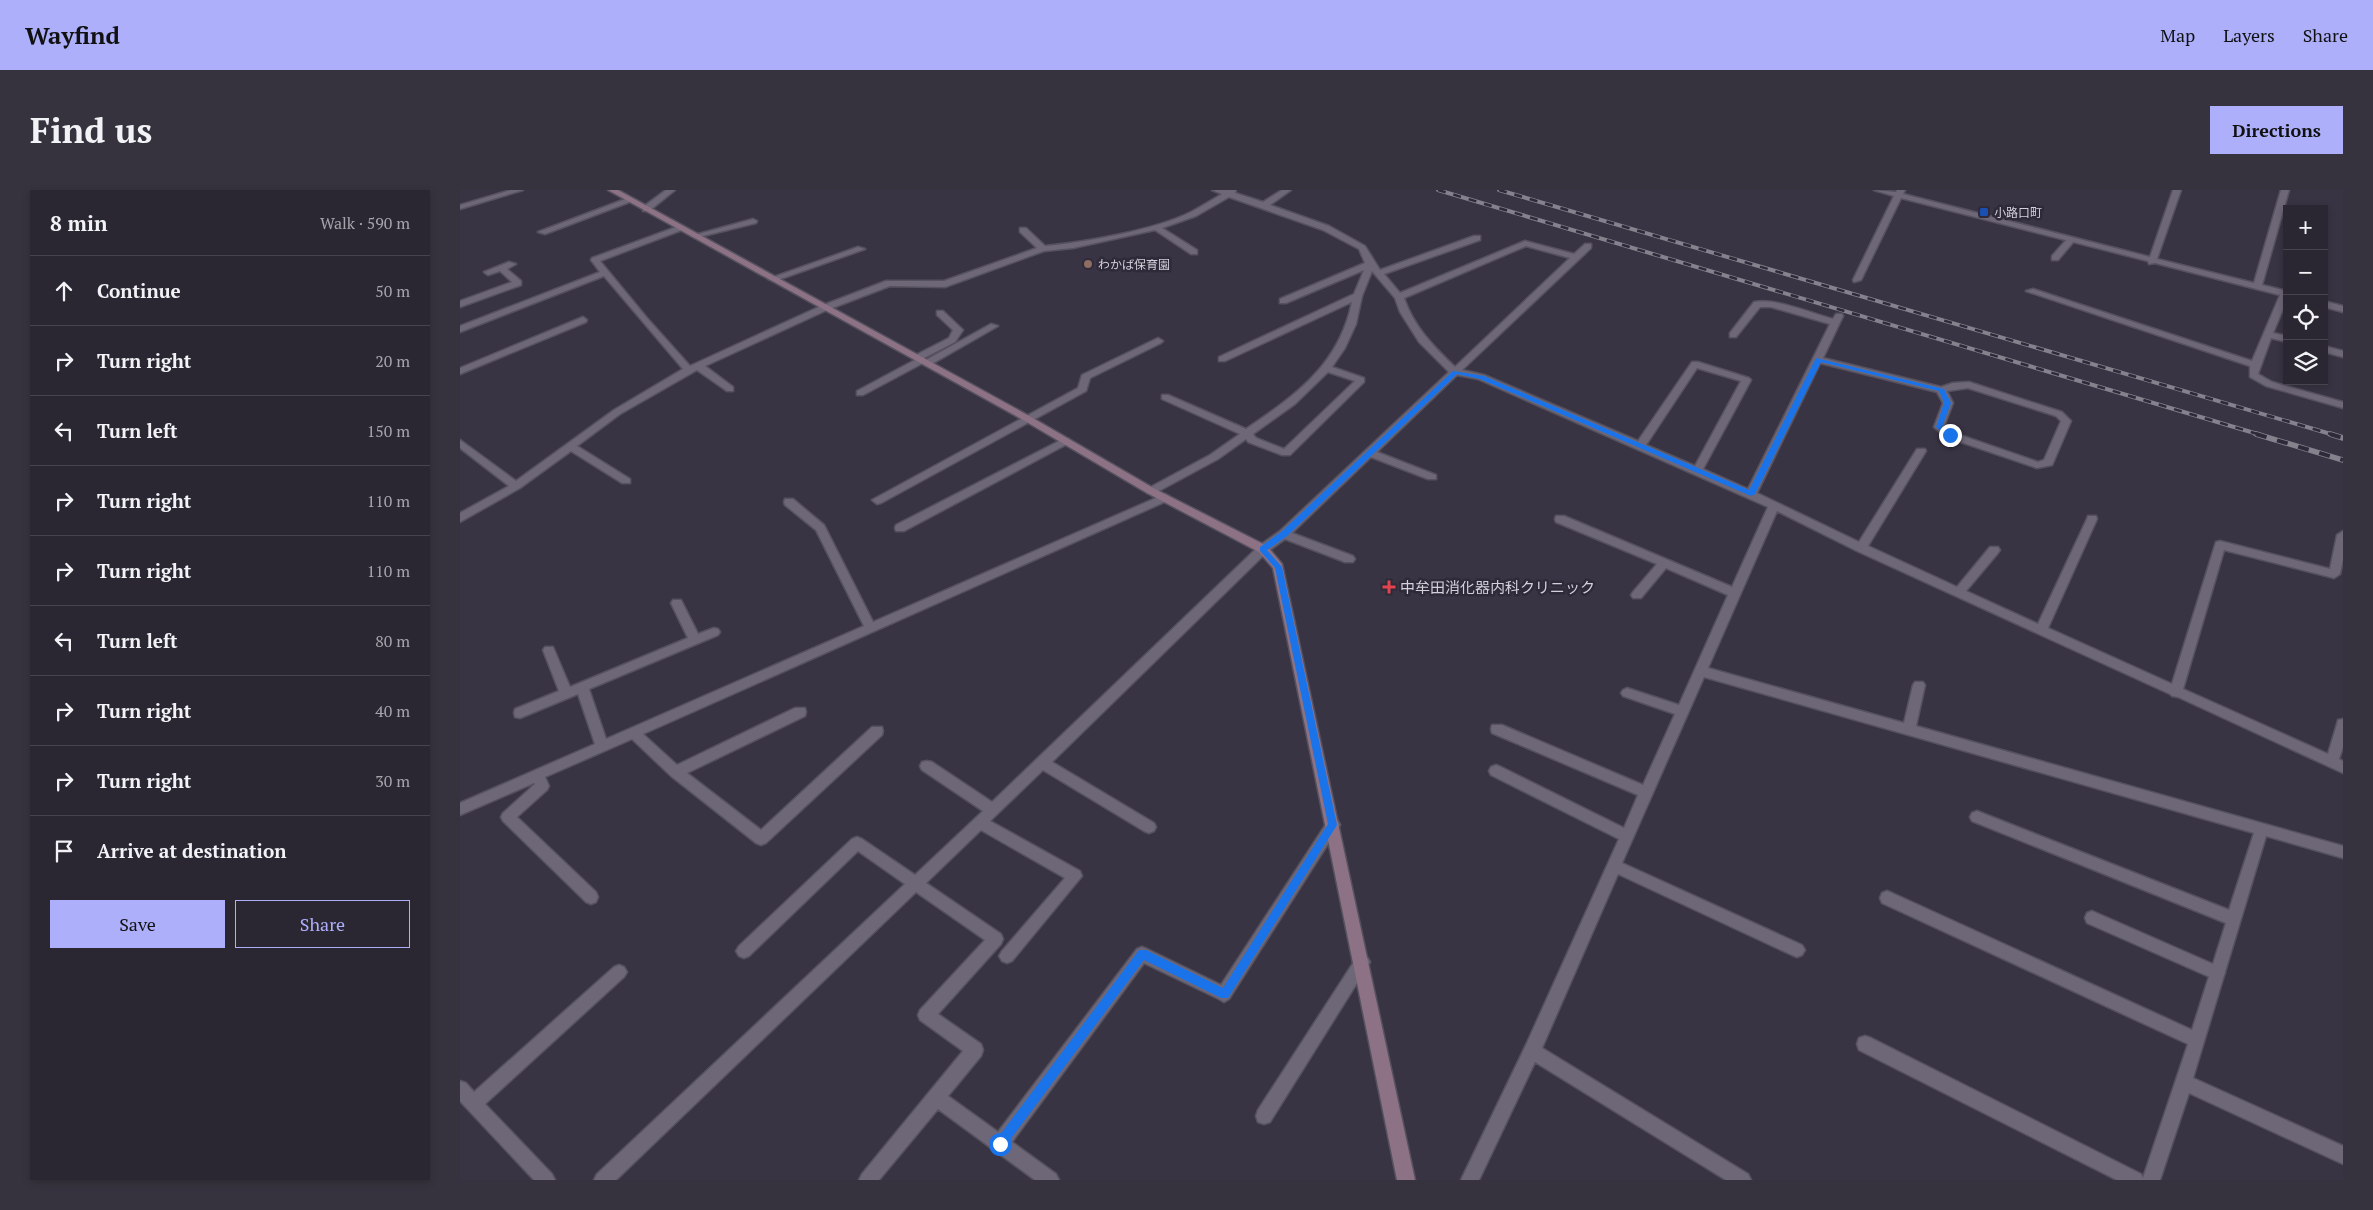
<!DOCTYPE html>
<html lang="en">
<head>
<meta charset="utf-8">
<style>
  :root { --surface:#2b2732; --page:#37333e; --text:#f1f3f6; --muted:#a6a5ac; --line:#47444d; --accent:#adaffb }
  body { margin:0; font-family:"PT Serif","Noto Sans JP",serif; background:var(--page); color:var(--text) }
  .controls { position:absolute; right:15px; top:15px; display:grid; overflow:hidden; border-radius:0px; box-shadow:0 2px 8px #0003 }
  .controls button { width:45px; height:45px; display:grid; place-items:center; padding:0; border:0; border-bottom:1px solid var(--line); background:var(--surface); color:var(--text); font:25px sans-serif }
  .stop { position:absolute; width:15px; height:15px; margin:-11px; border:4px solid #1a73e8; border-radius:50%; background:#fff }
  .stop.end { background:#1a73e8; border-color:#fff; box-shadow:0 1px 5px #0008 }
  .list { margin:0; padding:0; list-style:none }
  h2 { display:flex; justify-content:space-between; align-items:center; height:65px; margin:0; padding:0 20px; font-size:21px }
  h2 small { font-size:16px; font-weight:400; color:var(--muted) }
  .list li { display:grid; grid-template-columns:32px 1fr auto; gap:15px; align-items:center; box-sizing:border-box; height:70px; padding:0 20px; border-top:1px solid var(--line) }
  .list b { display:block; font-size:19px; white-space:nowrap }
  .list em { font-size:16px; font-style:normal; color:var(--muted) }
  .actions { display:flex; gap:10px; padding:15px 20px }
  .actions a { flex:1; padding:11px 0; border:1px solid var(--accent); border-radius:0px; text-align:center; font-size:18px; color:var(--accent) }
  .actions .main { background:var(--accent); color:#111 }
  .icon { flex:none; width:28px; height:28px; fill:none; stroke:currentColor; stroke-width:2; stroke-linecap:round; stroke-linejoin:round }
  .map { position:relative; flex:none; width:1883px; height:990px; overflow:hidden; border-radius:0px }
  header { display:flex; align-items:center; gap:30px; box-sizing:border-box; height:70px; padding:0 25px; background:var(--accent); color:#111 }
  header strong { font-size:24px }
  nav { display:flex; gap:28px; margin-inline-start:auto; font-size:18px }
  .intro { display:flex; align-items:center; justify-content:space-between; box-sizing:border-box; height:120px; padding:0 30px }
  h1 { margin:0; font-size:35px }
  .button { padding:12px 22px; border-radius:0px; background:var(--accent); color:#111; font-size:18px; font-weight:700 }
  main { display:flex; gap:30px; padding:0 30px }
  aside { flex:1; background:var(--surface); border-radius:0px; box-shadow:0 2px 8px #0003 }
  .map>svg:first-child { display:block }
  .lines { fill:none; stroke-linecap:round; stroke-linejoin:round }
  .lane-casing { stroke:#56515e; stroke-width:3 }
  .street-casing { stroke:#56515e; stroke-width:3 }
  .secondary-casing { stroke:#56515e; stroke-width:3 }
  .lane { fill:#6d6778; fill-rule:evenodd }
  .street { fill:#6d6778; fill-rule:evenodd }
  .secondary { fill:#8c7284; fill-rule:evenodd }
  .rail-far1-casing { stroke:#85818d; stroke-width:4 }
  .rail-casing { stroke:#85818d; stroke-width:5.5 }
  .rail-far1 { stroke:#2f2a39; stroke-width:2.5; stroke-dasharray:8; stroke-linecap:butt }
  .rail { stroke:#2f2a39; stroke-width:4; stroke-dasharray:11; stroke-linecap:butt }
  .route { fill:#1a73e8 }
  .transit-dot { fill:#1a4fb4; stroke:#2f2a39; stroke-width:2 }
  .education-dot { fill:#8d6e63; stroke:#2f2a39; stroke-width:2 }
  .health-dot { fill:#e0444e; stroke:#2f2a39; stroke-width:2 }
  .labels { text-anchor:middle; dominant-baseline:central; stroke-width:5; stroke-linejoin:round; paint-order:stroke }
  .far-poi-label { font-size:12px; fill:#d3d0da; stroke:#2f2a39; text-anchor:start }
  .poi-label { font-size:15px; fill:#d3d0da; stroke:#2f2a39; text-anchor:start }
</style>
</head>
<body>
<header>
<strong>Wayfind</strong>
<nav><a>Map</a><a>Layers</a><a>Share</a></nav>
</header>
<div class="intro"><h1>Find us</h1><a class="button">Directions</a></div>
<main>
<aside>
<h2>8 min<small>Walk · 590 m</small></h2>
<ul class="list">
<li><svg class="icon" aria-label="ahead" viewBox="0 0 24 24"><path d="M12 20V5M6 11l6-6 6 6"/></svg><div><b>Continue</b></div><em>50 m</em></li>
<li><svg class="icon" aria-label="right" viewBox="0 0 24 24"><path d="M7 20v-9h11M14 6l5 5-5 5"/></svg><div><b>Turn right</b></div><em>20 m</em></li>
<li><svg class="icon" aria-label="left" viewBox="0 0 24 24"><path d="M17 20v-9H6M10 6l-5 5 5 5"/></svg><div><b>Turn left</b></div><em>150 m</em></li>
<li><svg class="icon" aria-label="right" viewBox="0 0 24 24"><path d="M7 20v-9h11M14 6l5 5-5 5"/></svg><div><b>Turn right</b></div><em>110 m</em></li>
<li><svg class="icon" aria-label="right" viewBox="0 0 24 24"><path d="M7 20v-9h11M14 6l5 5-5 5"/></svg><div><b>Turn right</b></div><em>110 m</em></li>
<li><svg class="icon" aria-label="left" viewBox="0 0 24 24"><path d="M17 20v-9H6M10 6l-5 5 5 5"/></svg><div><b>Turn left</b></div><em>80 m</em></li>
<li><svg class="icon" aria-label="right" viewBox="0 0 24 24"><path d="M7 20v-9h11M14 6l5 5-5 5"/></svg><div><b>Turn right</b></div><em>40 m</em></li>
<li><svg class="icon" aria-label="right" viewBox="0 0 24 24"><path d="M7 20v-9h11M14 6l5 5-5 5"/></svg><div><b>Turn right</b></div><em>30 m</em></li>
<li><svg class="icon" aria-label="arrive" viewBox="0 0 24 24"><path d="M6 21V4h12l-3 4 3 4H6"/></svg><div><b>Arrive at destination</b></div></li>
</ul>
<div class="actions"><a class="main">Save</a><a>Share</a></div>
</aside>
<div class="map">
<svg width="1883" height="990" viewBox="0 0 1883 990">
  <rect width="100%" height="100%" fill="#393443"/>
  <g class="lines">
    <defs>
      <g id="lane">
        <path d="M1608,48L1615,50L1598,70H1592V66Z"/>
        <path d="M1632,721L1762,778L1765,783L1762,788L1757,790L1752,788L1627,733L1625,728L1627,723Z"/>
      </g>
      <g id="street">
        <path d="M51,0H63L0,19V15Z"/>
        <path d="M206,0H215L189,21H183V17Z"/>
        <path d="M752,0H776L775,3L803,12L822,0H831L810,15L869,36L905,56L920,80L1014,46H1020V50L924,84L940,103L1065,51L1114,64L1125,54H1131V58L1002,180L1024,185L1178,251L1232,172H1238L1289,188L1291,190L1243,279L1288,299L1370,134L1311,117H1300L1276,147H1270V143L1294,112C1317,108 1350,123 1373,129L1376,124H1382L1383,126L1363,168L1481,197L1493,193L1509,192L1602,222L1611,231L1593,273L1592,275L1577,278L1486,247L1474,237L1483,213L1477,202L1360,173L1297,303L1399,352L1457,259H1465L1466,261L1408,356L1497,397L1530,357H1538L1540,360L1538,363L1506,401L1578,434L1627,329L1628,326H1636L1637,329L1588,438L1712,494L1756,352L1760,351L1870,379L1877,345L1883,341V369L1880,384L1874,388L1764,360L1723,499L1868,564L1877,534L1878,530L1883,529V557L1879,569L1883,571V583L1718,507L1712,506L1710,504L1397,361L1317,321L1248,478L1444,533L1453,495L1455,492H1463L1465,495L1456,536L1883,656V668L1806,646L1733,888L1883,956V974L1729,903L1700,990H1657L1399,860L1397,854L1399,848L1405,846L1411,848L1681,984L1683,988L1728,854L1422,713L1420,708L1422,703L1427,701L1432,703L1732,840L1766,733L1512,631L1510,627L1512,623L1517,621L1522,623L1769,720L1794,643L1244,487L1162,673L1342,755L1345,760L1342,765L1337,767L1332,765L1158,684L1082,858L1288,984L1291,990H1266L1075,872L1019,990H1001L1066,855L1159,649L1031,585L1029,581L1031,577L1036,575L1041,577L1164,638L1178,605L1032,543L1031,539L1032,535H1042L1183,595L1215,524L1163,506L1161,503L1163,500L1167,498L1219,515L1268,405L1206,378L1181,408H1173L1171,405L1173,402L1197,374L1096,332L1095,329L1096,326H1104L1272,397L1308,317L1018,189L997,185L917,262L976,285V289H968L911,267L832,343L893,366L895,369L893,372H885L825,349L807,362L592,572L694,633L696,637L694,641L689,643L684,641L583,580L530,631L620,681L622,686L552,771L547,773L542,771L539,766L542,761L605,688L521,640L466,693L541,744L543,749L541,754L478,824L521,854L523,860L521,866L488,906L538,942L677,759L682,757L687,759L761,795L868,631L873,629L878,631L880,635L769,809L764,812L759,809L684,773L552,952L596,984L599,990H575L478,919L419,990H399L402,984L503,861L460,830L458,825L460,820L525,750L456,702L156,990H134L137,984L445,694L398,661L289,766L284,768L279,766L276,761L279,756L392,649L397,647L402,649L455,685L523,621L462,580L460,576L462,572L467,571L472,572L532,612L799,356L820,341L989,182L959,152L940,122L935,108L912,81L902,106L896,134L885,158L872,177L904,188V192L830,265H822L788,252L786,249L758,269L695,303H687V299L750,265L780,244L702,209V205H708L786,239C836,205 879,175 892,112L765,171H759V167L894,104L904,80L826,113H820V109L905,73L899,59L863,40L769,7L736,26L702,38L737,60V64H731L695,40L613,58L584,61L485,97L430,96L367,120L245,176L273,197V201H267L237,180L160,224L117,256L170,289V293H162L111,261L60,298L0,332V323L49,296L0,258V250L56,291L154,220L223,179L144,86L0,142V136L140,82L131,70L132,68L219,36L223,38L222,40L140,71L187,128L230,176L361,116L426,91H484L577,58L560,42V38H566L585,56C626,52 695,40 731,22C742,16 752,10 762,4ZM1066,56L1110,68L995,177C973,156 954,137 944,108ZM1237,178L1281,191L1235,276L1186,255ZM868,182L895,191L824,259L796,248L793,244L835,214ZM1508,198L1596,226L1601,231L1584,270L1578,272L1494,243L1484,236L1493,213L1487,201Z"/>
        <path d="M1414,0L1436,2L1437,0H1445L1443,4L1690,67L1713,0H1721L1697,69L1794,93L1821,0H1829L1802,95L1827,101V110L1813,143L1827,146V152L1811,148L1798,184L1812,192L1883,212V218L1806,196L1790,187V176L1566,101L1573,99L1792,171L1820,105L1695,73L1689,74L1688,71L1441,8L1401,90L1394,92L1393,90L1434,6Z"/>
        <path d="M168,8L175,10L85,44L78,42Z"/>
        <path d="M293,29L297,31L296,33L235,48L231,46Z"/>
        <path d="M398,57L405,59L315,91L308,89Z"/>
        <path d="M49,72L56,74L47,79L61,91V95L0,117V111L52,92L40,81L28,85L24,82Z"/>
        <path d="M1864,111L1883,116V122L1864,117Z"/>
        <path d="M477,121H483L503,140L495,152L464,168L466,170L531,134L538,136L470,175L463,173L403,205H397V201L455,170L452,168L454,166L489,148L493,140L477,125Z"/>
        <path d="M123,127L127,130L126,132L0,184V178Z"/>
        <path d="M698,148L703,151L701,153L630,188L626,201L421,313L417,314L412,310L618,198L622,185Z"/>
        <path d="M1864,156L1883,161V167L1864,162Z"/>
        <path d="M605,248L609,249V253L444,341H436L435,338L436,335Z"/>
        <path d="M705,304L709,306V310L183,544L217,575L335,518H345L346,522L345,526L227,583L301,640L412,537H422L423,541L422,545L306,653L301,655L296,653L211,586L172,549L85,587L89,596L87,600L57,627L136,702L138,707L136,712L131,714L126,712L43,631L41,627L43,623L75,594L74,593L0,625V613L135,554L118,504L60,528L55,527L54,523L55,519L99,501L83,460L85,457H93L110,497L228,448L211,413L213,410H221L238,444L254,438L258,439L260,442L258,445L129,499L146,549L404,436L356,340L325,315L324,312L325,309H333L364,335L413,432Z"/>
        <path d="M902,765L907,767L910,772L907,777L810,932L804,934L798,932L796,926L798,920L897,767Z"/>
        <path d="M159,775L164,777L167,782L164,787L25,914L92,984L95,990H74L0,911V891L6,893L14,902L154,777Z"/>
      </g>
      <path id="secondary" d="M148,0H158L571,227L695,299L807,356L822,374L955,990H937L813,378L799,362L687,303L565,231Z"/>
    </defs>
    <use href="#lane" class="lane-casing"/>
    <use href="#street" class="street-casing"/>
    <use href="#secondary" class="secondary-casing"/>
    <use href="#lane" class="lane"/>
    <use href="#street" class="street"/>
    <use href="#secondary" class="secondary"/>
    <defs>
      <g id="rail-far1">
        <path d="M978,0L1801,245"/>
        <path d="M1039,0L1874,245"/>
      </g>
      <g id="rail">
        <path d="M1796,244L1883,270"/>
        <path d="M1870,244L1883,248"/>
      </g>
    </defs>
    <use href="#rail-far1" class="rail-far1-casing"/>
    <use href="#rail" class="rail-casing"/>
    <use href="#rail-far1" class="rail-far1"/>
    <use href="#rail" class="rail"/>
  </g>
  <path class="route" d="M1356,168L1484,199L1491,213L1482,237L1493,245L1487,247L1476,237L1484,213L1479,201L1361,172L1295,304L1291,306L1020,189L997,184L827,346L807,360L822,377L877,635L768,808H761L684,770L544,958H536V950L679,760H686L763,798L868,634L815,378L800,361V357L821,342L993,181L1024,186L1289,300Z"/>
  <rect class="transit-dot" x="1519" y="17" width="10" height="10" rx="2.5"/>
  <circle class="education-dot" cx="628" cy="74" r="5"/>
  <path class="health-dot" d="M926.5 389.5h5v5h5v5h-5v5h-5v-5h-5v-5h5z"/>
  <g class="labels">
    <g class="far-poi-label">
      <text x="1534" y="22">小路口町</text>
      <text x="638" y="74">わかば保育園</text>
    </g>
    <g class="poi-label">
      <text x="940" y="397">中牟田消化器内科クリニック</text>
    </g>
  </g>
</svg>
<div class="controls">
<button>+</button>
<button>−</button>
<button><svg class="icon" aria-label="locate" viewBox="0 0 24 24"><circle cx="12" cy="12" r="6"/><path d="M12 2v4M12 18v4M2 12h4M18 12h4"/></svg></button>
<button><svg class="icon" aria-label="layers" viewBox="0 0 24 24"><path d="M12 4l9 5-9 5-9-5zM3 14l9 5 9-5"/></svg></button>
</div>
<div class="stop" style="left:540px;top:954px"></div>
<div class="stop end" style="left:1490px;top:245px"></div>
</div>
</main>
</body>
</html>
